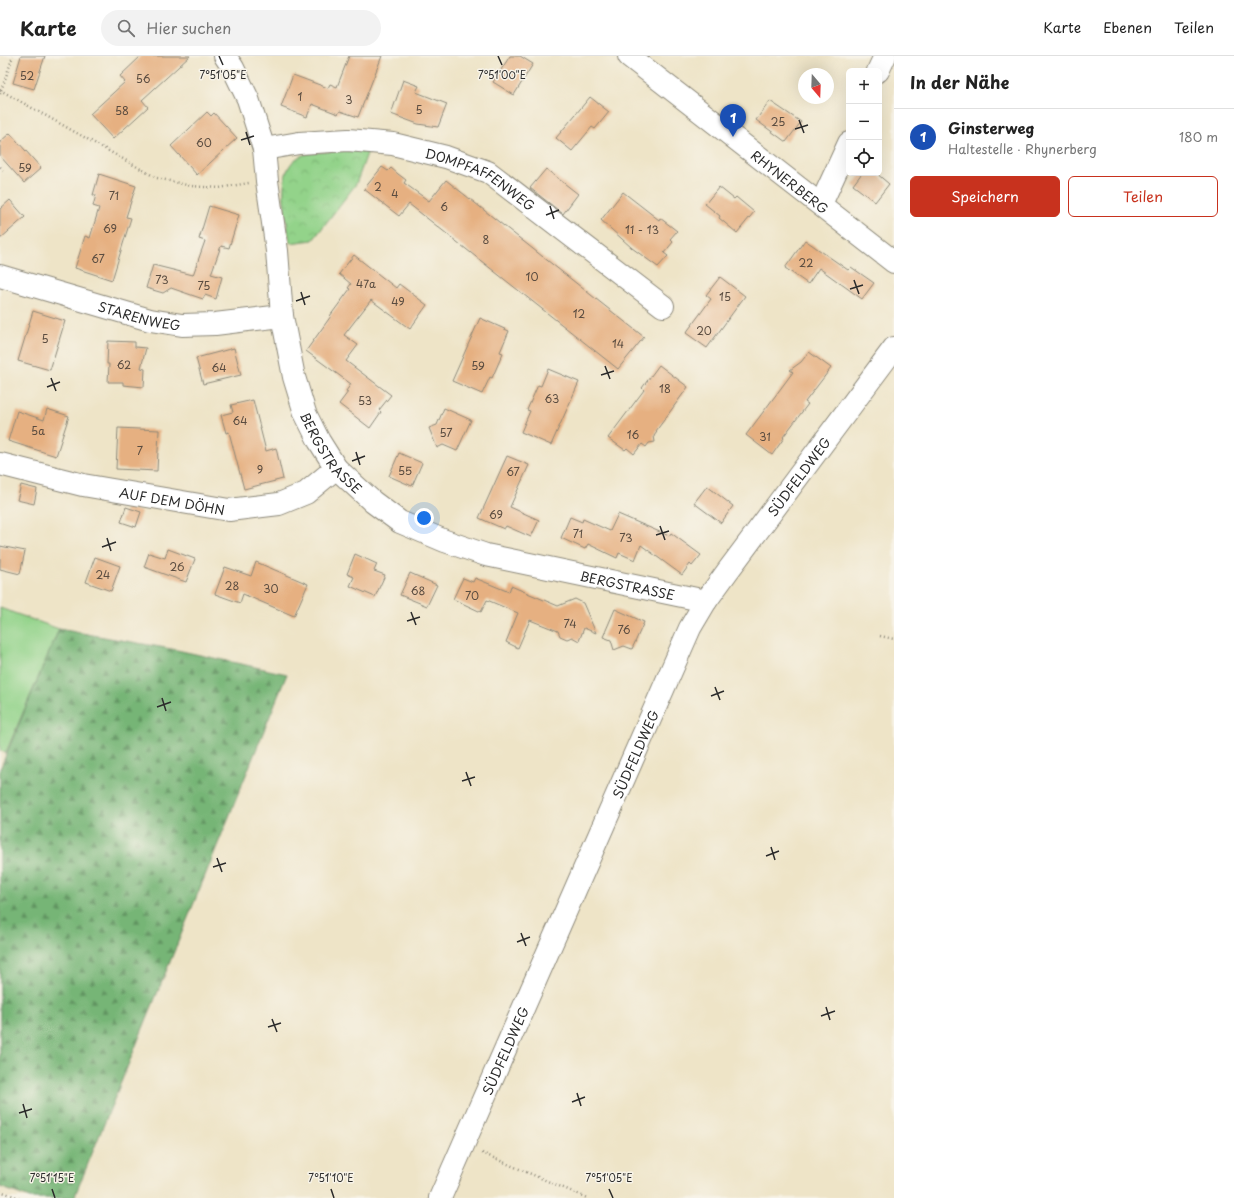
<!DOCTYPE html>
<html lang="de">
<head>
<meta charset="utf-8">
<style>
  :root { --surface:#fff; --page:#f2f2f2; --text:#222; --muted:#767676; --line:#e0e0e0; --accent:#c8321e }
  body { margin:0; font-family:"Playpen Sans",sans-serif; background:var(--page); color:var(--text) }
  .controls { position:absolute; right:12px; top:12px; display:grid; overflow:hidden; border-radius:6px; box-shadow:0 4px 16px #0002 }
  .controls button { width:36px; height:36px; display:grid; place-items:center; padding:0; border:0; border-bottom:1px solid var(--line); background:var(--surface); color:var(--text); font:20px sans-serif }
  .compass { position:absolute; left:798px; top:12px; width:36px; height:36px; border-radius:50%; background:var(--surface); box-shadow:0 4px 16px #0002; rotate:161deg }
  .you { position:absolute; left:424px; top:462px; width:14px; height:14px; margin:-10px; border:3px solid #fff; border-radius:50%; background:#1a73e8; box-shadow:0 0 0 6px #1a73e833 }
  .badge { display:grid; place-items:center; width:26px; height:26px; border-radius:50%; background:var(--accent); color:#fff; font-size:13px; font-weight:700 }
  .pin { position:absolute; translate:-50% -33px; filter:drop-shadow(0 1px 2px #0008) }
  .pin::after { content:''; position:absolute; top:21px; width:14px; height:12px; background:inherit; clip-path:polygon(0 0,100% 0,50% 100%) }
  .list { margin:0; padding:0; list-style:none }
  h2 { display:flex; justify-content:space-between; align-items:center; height:52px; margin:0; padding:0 16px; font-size:17px }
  h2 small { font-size:13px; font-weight:400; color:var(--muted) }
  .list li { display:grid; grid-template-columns:26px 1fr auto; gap:12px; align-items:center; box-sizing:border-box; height:56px; padding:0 16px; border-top:1px solid var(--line) }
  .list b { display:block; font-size:15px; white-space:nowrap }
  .list p { margin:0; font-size:13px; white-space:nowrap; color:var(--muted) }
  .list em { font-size:13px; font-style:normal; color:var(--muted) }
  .actions { display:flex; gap:8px; padding:12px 16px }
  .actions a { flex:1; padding:9px 0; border:1px solid var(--accent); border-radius:6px; text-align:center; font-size:14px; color:var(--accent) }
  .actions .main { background:var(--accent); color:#fff }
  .icon { flex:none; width:22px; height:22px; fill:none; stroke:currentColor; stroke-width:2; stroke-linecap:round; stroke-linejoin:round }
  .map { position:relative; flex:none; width:894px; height:1142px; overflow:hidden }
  header { display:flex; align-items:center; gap:24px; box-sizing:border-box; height:56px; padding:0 20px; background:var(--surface); border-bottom:1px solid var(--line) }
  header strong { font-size:19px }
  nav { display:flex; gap:22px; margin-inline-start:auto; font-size:14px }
  .search { width:280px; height:36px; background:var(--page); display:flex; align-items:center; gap:10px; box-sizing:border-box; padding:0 14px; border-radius:22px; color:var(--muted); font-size:15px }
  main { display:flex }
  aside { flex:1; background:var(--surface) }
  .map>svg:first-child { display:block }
  .grass { fill:#93d38a; stroke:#5f7f5a }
  .forest { fill:url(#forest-firs); stroke:#507050 }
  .park { fill:url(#park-crowns); stroke:#5f7f5a }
  .building { fill:#e6b081 }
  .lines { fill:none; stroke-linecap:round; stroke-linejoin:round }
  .minor-casing { stroke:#8c8879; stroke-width:24 }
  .path { stroke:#8c8879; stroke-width:2.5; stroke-dasharray:1 3; stroke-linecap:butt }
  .minor { stroke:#fff; stroke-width:22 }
  .ticks { fill:none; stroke:#2b2b2b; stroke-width:1.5 }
  .labels { text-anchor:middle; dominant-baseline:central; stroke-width:3; stroke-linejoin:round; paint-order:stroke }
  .number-label { font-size:11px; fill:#5a4c40 }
  .street-label { font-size:13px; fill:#2b2b2b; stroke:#f7f3e8 }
  .ticks-label { font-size:10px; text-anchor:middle; fill:#2b2b2b; stroke:#f7f3e8; stroke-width:3; stroke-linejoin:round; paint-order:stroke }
</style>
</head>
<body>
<header>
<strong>Karte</strong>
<div class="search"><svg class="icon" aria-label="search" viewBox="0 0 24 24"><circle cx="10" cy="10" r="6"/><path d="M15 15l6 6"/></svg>Hier suchen</div>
<nav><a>Karte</a><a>Ebenen</a><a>Teilen</a></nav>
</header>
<main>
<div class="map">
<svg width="894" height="1142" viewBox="0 0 894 1142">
  <defs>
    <pattern id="forest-firs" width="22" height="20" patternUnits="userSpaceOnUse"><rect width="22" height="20" fill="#76b576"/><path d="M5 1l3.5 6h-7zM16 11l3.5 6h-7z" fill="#619361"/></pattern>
    <pattern id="park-crowns" width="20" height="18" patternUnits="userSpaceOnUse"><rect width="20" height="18" fill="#93d38a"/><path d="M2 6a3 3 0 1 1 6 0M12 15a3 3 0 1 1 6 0" fill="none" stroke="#7fb577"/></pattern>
  </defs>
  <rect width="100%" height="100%" fill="#f7f3e8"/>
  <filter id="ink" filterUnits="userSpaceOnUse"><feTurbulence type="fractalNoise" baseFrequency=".025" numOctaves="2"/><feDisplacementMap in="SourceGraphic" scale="8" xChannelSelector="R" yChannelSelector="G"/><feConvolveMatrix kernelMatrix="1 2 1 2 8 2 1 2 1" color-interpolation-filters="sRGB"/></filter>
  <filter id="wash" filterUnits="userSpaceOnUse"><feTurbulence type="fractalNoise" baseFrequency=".012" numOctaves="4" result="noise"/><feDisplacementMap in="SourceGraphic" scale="16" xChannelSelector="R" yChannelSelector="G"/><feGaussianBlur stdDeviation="0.9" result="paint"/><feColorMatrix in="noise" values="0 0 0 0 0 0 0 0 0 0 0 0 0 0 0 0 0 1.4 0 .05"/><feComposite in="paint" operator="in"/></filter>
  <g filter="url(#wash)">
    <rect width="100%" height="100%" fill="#eee4c7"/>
    <path class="grass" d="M0,552L59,573L6,696L0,695Z"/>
    <path class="forest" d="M59,573L177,594L287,618L74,1142H30L0,1131V713Z"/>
    <path class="park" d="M344,94L368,95L356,128L313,184L290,187C287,163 272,110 303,99C312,96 334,96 344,94Z"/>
    <g id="blocks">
      <g class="building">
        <path d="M21,0H45L34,33L13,27Z"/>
        <path d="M141,0H190L142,44L148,51L113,83L90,58L125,26L120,20Z"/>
        <path d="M349,0H382L358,61L340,55L338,58L312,48L307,61L281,51L293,19L328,32L330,28L337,31Z"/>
        <path d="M510,0H520L533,8L514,39L493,26Z"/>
        <path d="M403,24L419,30L416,36L447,48L438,71L418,68L391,58Z"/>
        <path d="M590,41L609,56L595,73L592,71L572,95L556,82Z"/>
        <path d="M770,45L801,66L786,86L756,64Z"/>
        <path d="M207,56L211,60L214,57L237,82L197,119L171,90Z"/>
        <path d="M10,77L41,112L24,127L0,100V86Z"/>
        <path d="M382,111L388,115L391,112L398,118L406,124L404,127L429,145L446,124L644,281L618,313L409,148L399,160L364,133Z"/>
        <path d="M546,113L578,138L563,158L530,132Z"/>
        <path d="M862,117H876L889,128L875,146L853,129Z"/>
        <path d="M99,118L136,130L126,161L131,162L112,224L75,212L85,180L90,182L99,152L93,150L96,139H93Z"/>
        <path d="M719,131L734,143L736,141L754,156L737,177L719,162L720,160L705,148Z"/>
        <path d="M623,136L659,164L660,162L677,175L670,183L673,186L664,197L668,200L658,211L632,192L601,164Z"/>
        <path d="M10,144L25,161L0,183V153Z"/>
        <path d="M209,150L239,159L229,192L221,190L211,218L222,221L216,243L205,239L203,243L171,232L163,237L146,232L153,209L193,219L205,185L199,183Z"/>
        <path d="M805,184L848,214L851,211L874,227L862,243L819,212L808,228L785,212Z"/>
        <path d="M354,199L396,232L399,228L427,249L410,273L371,244L344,279L358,289L346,305L391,339L379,354L381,356L370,372L339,348L348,336L346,335L351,328L306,295L331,260H330L350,233L348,232L351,228L339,218Z"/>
        <path d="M720,221L745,240L707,292L686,277L711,243L706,239Z"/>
        <path d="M33,255L65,265L50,314L18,305Z"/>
        <path d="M480,262L509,275L500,296L503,297L492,322L490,321L482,338L452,325Z"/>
        <path d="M108,285L135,286V291L146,292L141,312L145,313L144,331L123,329V326H108L109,308H107Z"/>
        <path d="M234,292L241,319L203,328L196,302Z"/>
        <path d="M809,296L831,312L805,346L808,348L783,381L784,382L772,399L746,379L793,316L790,314L801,306Z"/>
        <path d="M659,309L688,331L656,375L657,376L654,380L655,386L649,387L646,391L642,388L634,398L627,392L625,394L608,382L644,334L642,332Z"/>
        <path d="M548,313L579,326L551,389L521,376L530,355L527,354L538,329L541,330Z"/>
        <path d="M253,344L266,395L276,392L283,423L244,433L229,376L226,377L221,359L233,356L231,349Z"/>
        <path d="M444,352L471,364L457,395L443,389L437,392L429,372L437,369Z"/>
        <path d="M47,353L69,360L56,400L8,385L17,355L44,364Z"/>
        <path d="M118,372L159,374L157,415L116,413Z"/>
        <path d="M399,397L422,407L412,430L389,420Z"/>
        <path d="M507,400L529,409L510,451L539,464L531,481L506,470L504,473L479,462Z"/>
        <path d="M21,429L37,433L34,448L17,444Z"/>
        <path d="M707,430L733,450L721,467L694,447Z"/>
        <path d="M126,451L141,456L136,471L121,466Z"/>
        <path d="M618,458L669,480L671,477L701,499L692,510L690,508L682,519L641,489L635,504L619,497L617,502L588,488L585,493L561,482L570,461L582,466L583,463L610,475Z"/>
        <path d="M0,490L25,495L20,518L0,513Z"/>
        <path d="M168,493L195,503L186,526L144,511L149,497L165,502Z"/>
        <path d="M355,498L377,508L374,515L385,519L375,541L350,530L354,521L347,518Z"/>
        <path d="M95,501L120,510L111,535L86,526Z"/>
        <path d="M256,506L308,528L294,560L243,538L240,547L215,538L225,511L251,520Z"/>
        <path d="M410,517L437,529L427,550L400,539Z"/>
        <path d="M463,522L473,526L475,522L509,536L511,530L558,550L575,543L583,547L596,577L584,572L579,585L572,581L567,583L560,580L558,575L530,564L518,592L506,586L518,557L487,544L481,556L453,543Z"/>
        <path d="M615,553L644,566L632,593L624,590L614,594L611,584L603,581Z"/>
      </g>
    </g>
  </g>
  <g filter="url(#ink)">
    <use href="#blocks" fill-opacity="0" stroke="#8c8879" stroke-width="1"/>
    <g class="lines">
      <defs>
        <g id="minor">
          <path id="s1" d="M225,0L233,12L248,43L264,93L267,125L277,195L282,260L294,321L305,357L319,385L336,412L373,446L400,466L445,485L486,499L706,545"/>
          <path id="s2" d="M629,0L894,206"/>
          <path d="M878,15L885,0"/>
          <path id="s3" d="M264,93L299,87L348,84L393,88L446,101L488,116L663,250"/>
          <path d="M821,148L849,87"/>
          <path id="s4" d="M0,220L150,264L182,269L215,268L282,260"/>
          <path id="s5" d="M0,408L83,429L229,454L279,448L306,437L336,412"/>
          <path id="s6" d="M440,1142L690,572L706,545L727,516L894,292"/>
        </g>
      </defs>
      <use href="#minor" class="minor-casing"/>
      <g class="path">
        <path d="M0,34L157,122L191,130L219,132L249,127"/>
        <path d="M0,38L13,0"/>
        <path d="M0,111L3,114"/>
        <path d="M880,580L894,583"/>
        <path d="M482,1097L587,1142"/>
        <path d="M0,1135L19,1142"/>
      </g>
      <use href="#minor" class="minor"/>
    </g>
  </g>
  <path class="ticks" d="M219,0L223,9M498,0L502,9M799,64L804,77M795,73L808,69M246,76L250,89M241,84L254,80M550,150L554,163M546,159L559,154M854,224L859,238M850,233L863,229M301,236L305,249M296,245L310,240M605,310L610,323M601,319L614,315M51,322L56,335M47,331L60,326M356,396L360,409M352,405L365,400M660,470L665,484M656,479L669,475M107,482L111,495M102,491L116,486M411,556L416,569M407,565L420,561M715,631L720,644M711,640L724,635M162,642L166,655M157,651L171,646M466,716L471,730M462,725L475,721M771,791L775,804M766,800L779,795M217,802L222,816M213,811L226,807M521,877L526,890M517,886L530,881M826,951L830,964M821,960L835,955M272,963L277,976M268,971L281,967M577,1037L581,1050M572,1046L585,1041M23,1048L27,1062M19,1057L32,1053M52,1133L55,1142M331,1133L334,1142M609,1133L613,1142"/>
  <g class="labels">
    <g class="number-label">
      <text x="27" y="19">52</text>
      <text x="143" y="22">56</text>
      <text x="300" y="40">1</text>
      <text x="349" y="43">3</text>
      <text x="419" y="53">5</text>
      <text x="122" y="54">58</text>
      <text x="778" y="65">25</text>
      <text x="204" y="86">60</text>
      <text x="25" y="111">59</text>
      <text x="378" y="130">2</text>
      <text x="395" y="137">4</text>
      <text x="114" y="139">71</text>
      <text x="444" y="150">6</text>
      <text x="110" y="172">69</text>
      <text x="642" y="173">11 - 13</text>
      <text x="486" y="183">8</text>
      <text x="98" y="202">67</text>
      <text x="806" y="206">22</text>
      <text x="532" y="220">10</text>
      <text x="162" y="223">73</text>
      <text x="366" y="227">47a</text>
      <text x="204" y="229">75</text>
      <text x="725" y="240">15</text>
      <text x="398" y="245">49</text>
      <text x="579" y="257">12</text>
      <text x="704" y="274">20</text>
      <text x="45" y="282">5</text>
      <text x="618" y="287">14</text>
      <text x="124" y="308">62</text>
      <text x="478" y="309">59</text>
      <text x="219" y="311">64</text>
      <text x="665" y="332">18</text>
      <text x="552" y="342">63</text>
      <text x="365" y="344">53</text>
      <text x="240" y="364">64</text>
      <text x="38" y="374">5a</text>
      <text x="446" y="376">57</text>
      <text x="633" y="378">16</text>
      <text x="765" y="380">31</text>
      <text x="140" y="394">7</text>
      <text x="260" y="413">9</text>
      <text x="405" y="414">55</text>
      <text x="513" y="415">67</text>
      <text x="496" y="458">69</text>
      <text x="578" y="477">71</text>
      <text x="626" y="481">73</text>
      <text x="177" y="510">26</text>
      <text x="103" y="518">24</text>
      <text x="232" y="529">28</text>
      <text x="271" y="532">30</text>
      <text x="418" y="534">68</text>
      <text x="472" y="539">70</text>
      <text x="570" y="567">74</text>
      <text x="624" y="573">76</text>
    </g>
    <g class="street-label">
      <text stroke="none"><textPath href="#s3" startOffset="225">DOMPFAFFENWEG</textPath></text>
      <text stroke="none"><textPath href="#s2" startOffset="204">RHYNERBERG</textPath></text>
      <text stroke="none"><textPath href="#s4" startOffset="145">STARENWEG</textPath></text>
      <text stroke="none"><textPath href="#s1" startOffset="417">BERGSTRASSE</textPath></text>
      <text stroke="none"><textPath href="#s6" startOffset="809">SÜDFELDWEG</textPath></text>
      <text stroke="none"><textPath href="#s5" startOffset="176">AUF DEM DÖHN</textPath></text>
      <text stroke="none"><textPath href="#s1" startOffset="753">BERGSTRASSE</textPath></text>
      <text stroke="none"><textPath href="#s6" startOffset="485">SÜDFELDWEG</textPath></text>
      <text stroke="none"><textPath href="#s6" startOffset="161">SÜDFELDWEG</textPath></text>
    </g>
  </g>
  <g class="ticks-label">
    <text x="223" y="23">7°51'05"E</text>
    <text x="502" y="23">7°51'00"E</text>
    <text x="52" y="1126">7°51'15"E</text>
    <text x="331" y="1126">7°51'10"E</text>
    <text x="609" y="1126">7°51'05"E</text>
  </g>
</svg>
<div class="controls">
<button>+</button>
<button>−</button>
<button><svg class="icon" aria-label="locate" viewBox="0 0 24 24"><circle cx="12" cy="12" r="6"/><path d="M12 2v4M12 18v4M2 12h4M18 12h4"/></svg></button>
</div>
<svg class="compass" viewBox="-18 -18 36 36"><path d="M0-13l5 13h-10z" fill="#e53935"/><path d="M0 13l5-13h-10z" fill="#767676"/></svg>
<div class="you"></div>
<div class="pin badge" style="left:733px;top:81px;background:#1a4fb4">1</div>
</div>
<aside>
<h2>In der Nähe<small></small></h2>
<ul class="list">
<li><span class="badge" style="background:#1a4fb4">1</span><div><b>Ginsterweg</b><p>Haltestelle · Rhynerberg</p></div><em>180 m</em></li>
</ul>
<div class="actions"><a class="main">Speichern</a><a>Teilen</a></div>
</aside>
</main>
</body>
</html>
